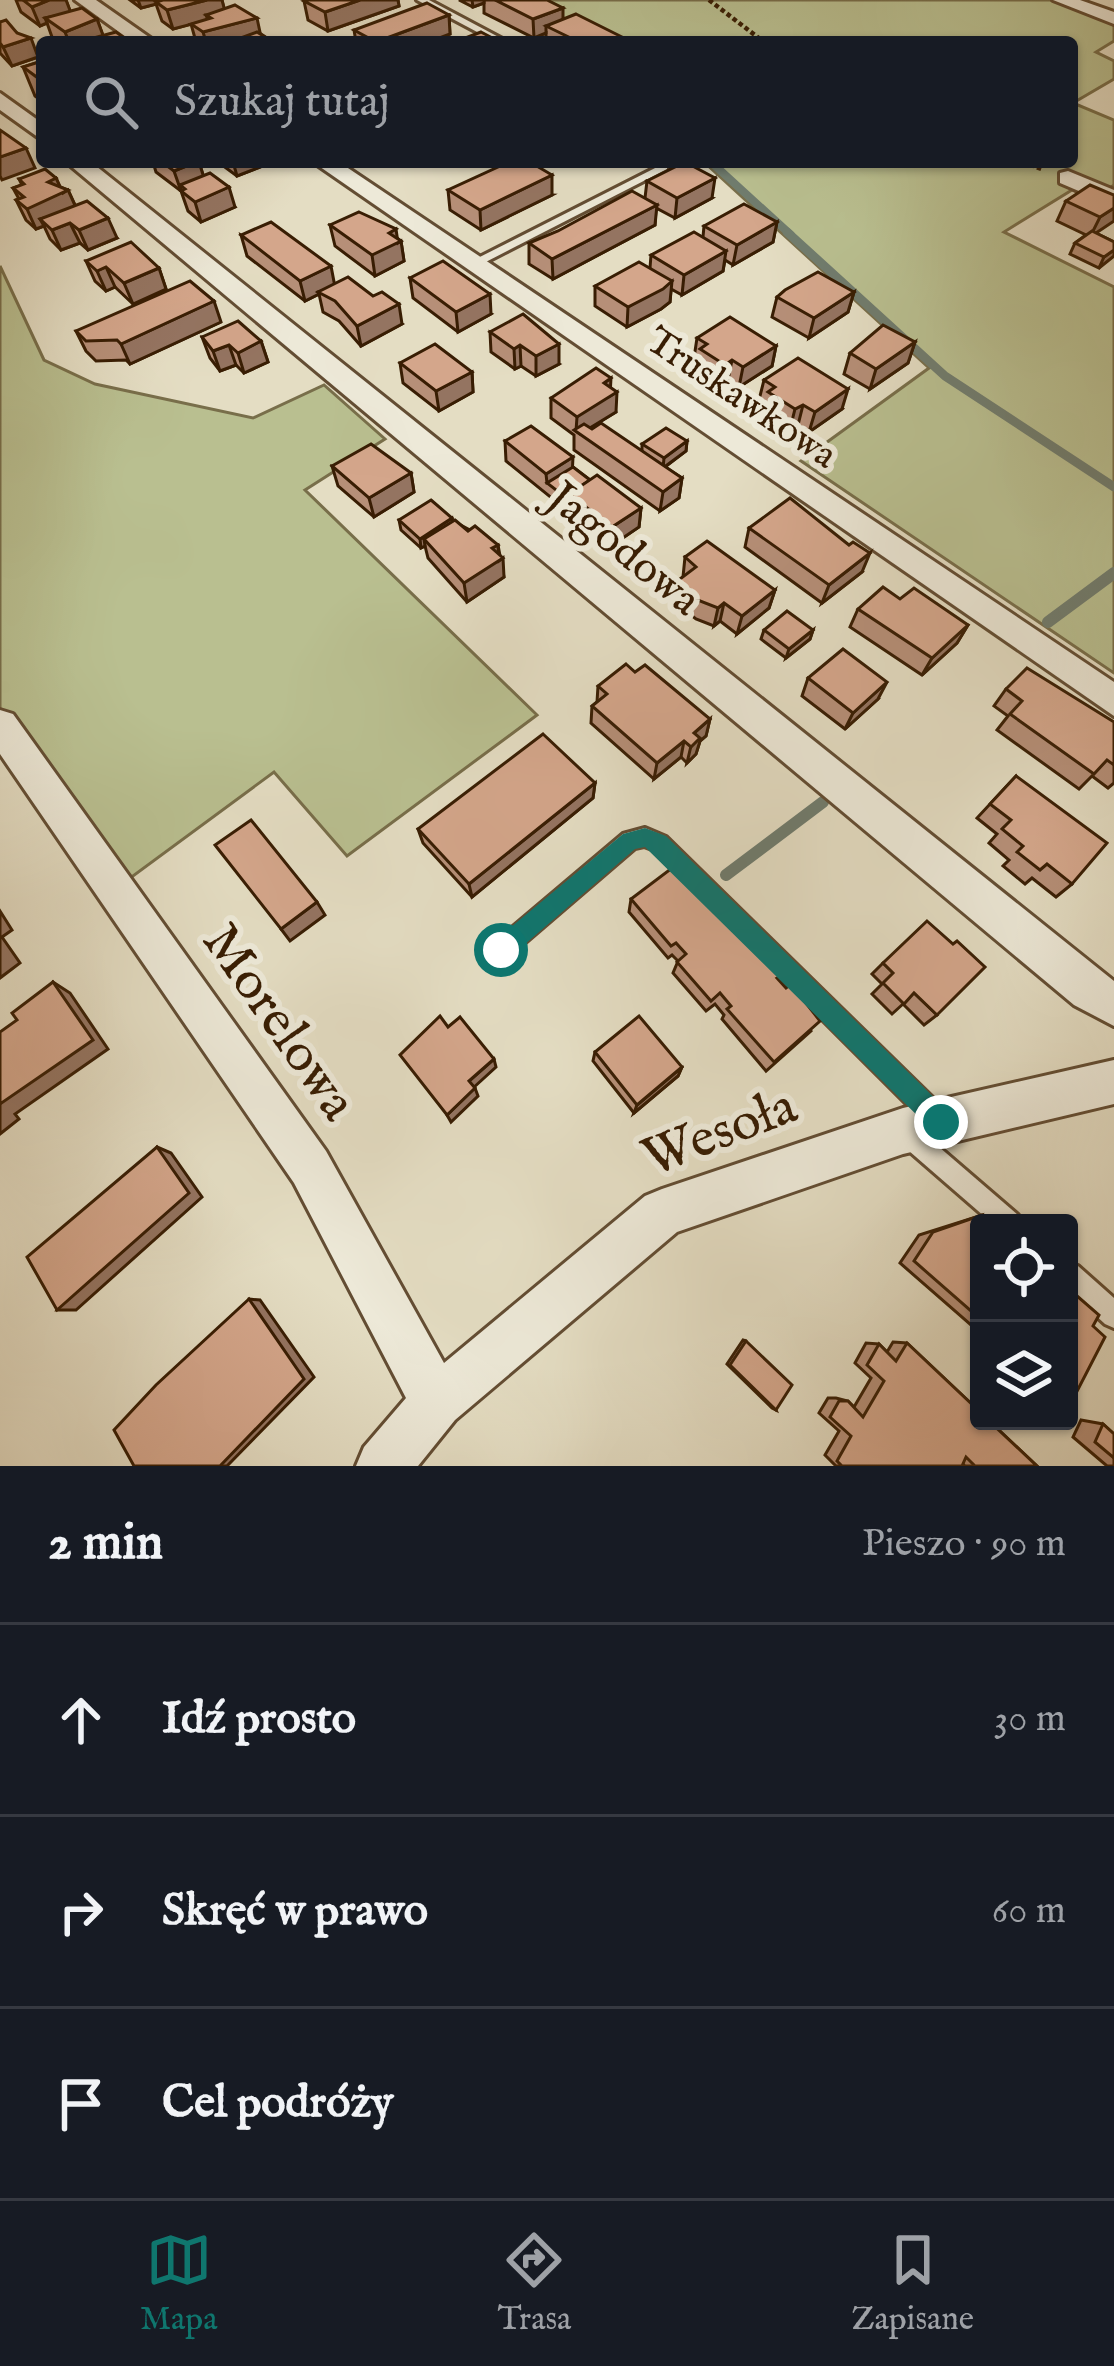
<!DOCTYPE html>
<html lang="pl">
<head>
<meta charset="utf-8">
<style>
  :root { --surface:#171b24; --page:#20242c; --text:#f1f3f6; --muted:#9ea1a6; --line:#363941; --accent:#0f766e }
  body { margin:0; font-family:"IM FELL English",serif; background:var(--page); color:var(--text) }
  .controls { position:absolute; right:36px; bottom:36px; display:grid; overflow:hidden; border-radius:12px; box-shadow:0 3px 9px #0004 }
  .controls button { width:108px; height:108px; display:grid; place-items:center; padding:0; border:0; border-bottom:3px solid var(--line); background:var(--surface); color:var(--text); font:60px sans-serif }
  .stop { position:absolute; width:36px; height:36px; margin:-27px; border:9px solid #0f766e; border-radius:50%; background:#fff }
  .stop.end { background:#0f766e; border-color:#fff; box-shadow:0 3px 12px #0008 }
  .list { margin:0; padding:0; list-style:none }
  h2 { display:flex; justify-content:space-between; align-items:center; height:156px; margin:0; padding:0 48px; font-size:51px }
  h2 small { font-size:39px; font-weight:400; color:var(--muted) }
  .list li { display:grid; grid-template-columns:78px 1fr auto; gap:36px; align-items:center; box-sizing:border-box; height:192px; padding:0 48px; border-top:3px solid var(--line) }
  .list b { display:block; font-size:45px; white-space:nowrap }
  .list em { font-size:39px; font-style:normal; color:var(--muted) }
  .icon { flex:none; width:66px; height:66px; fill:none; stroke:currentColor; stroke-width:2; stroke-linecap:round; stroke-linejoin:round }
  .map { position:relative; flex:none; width:1114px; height:1466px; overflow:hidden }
  .search { position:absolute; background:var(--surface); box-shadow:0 3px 9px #0004; left:36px; right:36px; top:36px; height:132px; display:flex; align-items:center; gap:30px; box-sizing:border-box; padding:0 42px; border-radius:12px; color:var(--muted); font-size:45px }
  .sheet { height:732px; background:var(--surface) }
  nav { display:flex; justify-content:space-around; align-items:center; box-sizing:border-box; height:168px; border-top:3px solid var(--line); background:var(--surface); font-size:33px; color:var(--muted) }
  nav a { display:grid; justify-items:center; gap:6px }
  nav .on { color:var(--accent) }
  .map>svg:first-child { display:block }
  .green { fill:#b9bf90; stroke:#786e4a; stroke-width:3 }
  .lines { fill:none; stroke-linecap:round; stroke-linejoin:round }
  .stream-far2 { stroke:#707c6e; stroke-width:8 }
  .stream-far1 { stroke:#707c6e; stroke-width:9 }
  .stream { stroke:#707c6e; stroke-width:12 }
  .lane-casing { stroke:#634d33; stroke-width:6 }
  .street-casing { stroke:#634d33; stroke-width:6 }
  .path { stroke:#381d03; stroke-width:4.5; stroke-dasharray:4.5 3; stroke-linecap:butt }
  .lane { fill:#ede9d8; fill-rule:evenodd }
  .street { fill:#ede9d8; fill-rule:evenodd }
  .wall { fill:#b68f78; stroke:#381d03; stroke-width:3 }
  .shaded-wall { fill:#947461; stroke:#381d03; stroke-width:3 }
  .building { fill:#d4a68b; stroke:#381d03; stroke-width:3 }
  .route { fill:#0f766e }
  .labels { text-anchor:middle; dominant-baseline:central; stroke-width:12; stroke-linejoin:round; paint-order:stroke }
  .far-street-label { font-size:39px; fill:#381d03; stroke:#ede9d8 }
  .street-label { font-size:45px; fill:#381d03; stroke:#ede9d8 }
  .near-street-label { font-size:54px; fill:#381d03; stroke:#ede9d8 }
</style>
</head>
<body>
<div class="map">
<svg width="1114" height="1466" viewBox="0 0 1114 1466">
  <rect width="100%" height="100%" fill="#e4ddc3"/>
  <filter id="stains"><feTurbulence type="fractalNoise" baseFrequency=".00167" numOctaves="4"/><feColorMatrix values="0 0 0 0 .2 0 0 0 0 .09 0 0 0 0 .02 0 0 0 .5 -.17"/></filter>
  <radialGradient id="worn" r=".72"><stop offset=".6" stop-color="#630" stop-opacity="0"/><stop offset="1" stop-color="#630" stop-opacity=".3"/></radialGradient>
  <g class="green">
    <path d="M526,0H1054L1114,21V41L1096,52L1114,61V79L1073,103L1114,120V185L1094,200L1072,190L1004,232L1114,287V673L801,461L929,368L704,162H1072V42H614Z"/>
    <path d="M0,266L44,360L95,384L253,418L324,385L385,439L305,490L537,715L347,856L274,772L114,890L0,735Z"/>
  </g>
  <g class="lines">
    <path class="stream-far2" d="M711,162L791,235"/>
    <path class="stream-far1" d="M787,232L945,376L1114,487"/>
    <g class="stream">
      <path d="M1048,622L1114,573"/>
      <path d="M726,875L823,802"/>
    </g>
    <defs>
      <g id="lane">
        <path d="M417,0H429L508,42H496Z"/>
        <path d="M663,164L667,165V169L476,267L466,264Z"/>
        <path d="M645,828L666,837L948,1113L951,1121L948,1129L940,1132L932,1129L652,849L644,846L635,848L508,957L501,960L494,957L491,950L494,943L623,834Z"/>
        <path d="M909,1125L917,1128L1018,1215L1022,1223H992L901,1144L898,1136L901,1128Z"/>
        <path d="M1069,1263L1078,1266L1114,1298V1328L1105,1324L1069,1291Z"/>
      </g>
      <g id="street">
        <path d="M75,0H96L156,42H133Z"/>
        <path d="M1053,0H1080L1114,12V24Z"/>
        <path d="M0,93L42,123V140L0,110Z"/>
        <path d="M66,162H91L1114,981V1026L1074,1005Z"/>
        <path d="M313,162H339L1114,682V716Z"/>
        <path d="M1068,171L1114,190V206L1060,183V173Z"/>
        <path d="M0,710L13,714L326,1151L444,1363L645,1196L662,1189L903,1108L1114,1060V1104L903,1154L677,1232L455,1420L418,1466H356L364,1447L406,1398L294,1183L0,754Z"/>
      </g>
    </defs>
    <use href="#lane" class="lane-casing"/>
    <use href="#street" class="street-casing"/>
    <g class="path">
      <path d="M709,0L764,42"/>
      <path d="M1023,162L1044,170"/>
    </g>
    <use href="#lane" class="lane"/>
    <use href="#street" class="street"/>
  </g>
  <g class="wall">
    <path d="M16,0H66L70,11L97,19L103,36L130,42H59L52,37L47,23L40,26L21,12Z"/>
    <path d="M130,0H222L224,9L273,42H196L191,24L194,23L173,29L162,21L156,4L141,8Z"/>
    <path d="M307,0H398L399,6L328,31L308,20L304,1Z"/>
    <path d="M459,0H547L563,19L630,42H546V33L534,38L484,13V3L473,7Z"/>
    <path d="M449,15L450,34L429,42H356L354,30Z"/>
    <path d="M0,22L17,33L38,57L12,66L0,53Z"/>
    <path d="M42,61V101L35,96L23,67Z"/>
    <path d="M153,162H199L203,175L235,207L201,222L188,211L181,191L156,172Z"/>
    <path d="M218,162H267L268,164L237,176Z"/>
    <path d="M56,178L60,187L68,190L75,205L117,238L88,250L80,243L61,250L50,239L44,226L36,229L26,220L16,200L19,199L13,188L22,185L19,179Z"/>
    <path d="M647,181L712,198L675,218L656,208L655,225L553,279L529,264V243L645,198Z"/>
    <path d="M448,190L552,195L481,230L450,210Z"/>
    <path d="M1114,195L1096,233L1114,242L1099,268L1070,254L1075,243L1086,235L1057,221L1066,201Z"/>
    <path d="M777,222L773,242L733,265L725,260L723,271L682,295L671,289L670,302L661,309L627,327L595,306V286L650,268L651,255L703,237L704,226Z"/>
    <path d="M330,225L397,238L401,241L404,261L375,276L335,246Z"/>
    <path d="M241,235L334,284L402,324L361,346L339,321L323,312L319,294L305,301L247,256Z"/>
    <path d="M86,261L159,268L166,289L133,304L115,287L106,291L95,281Z"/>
    <path d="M410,278L491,314L458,332L413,298Z"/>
    <path d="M854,292L848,312L809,338L772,317L777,297Z"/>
    <path d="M221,322L130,364L126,360L96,361L86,351L76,331Z"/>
    <path d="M490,332L559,364L536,376L521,366L515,369L491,352Z"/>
    <path d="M202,337L261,341L268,362L244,373L236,365L220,371L210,358Z"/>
    <path d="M697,338L776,346L772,366L739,387L728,380L721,385L697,369L698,361L694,358Z"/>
    <path d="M915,342L908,363L870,389L844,374L850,353Z"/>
    <path d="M400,363L472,372L473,392L439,411L403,383Z"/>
    <path d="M764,380L842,409L809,432L798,425L790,429L764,412L766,404L759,400Z"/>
    <path d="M610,387L616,412L590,428L642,451V444L687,441L686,451L665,467L682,478L679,498L660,511L574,450V435L551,418V398Z"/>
    <path d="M505,441L573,467L590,480L641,508L639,527L611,546L506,461Z"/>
    <path d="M332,466L411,473L414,492L374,517L338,486Z"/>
    <path d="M399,520L453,521L498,545L504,577L467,602L428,558L425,546L421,548L401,530Z"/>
    <path d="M749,528L862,572L822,603L745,547Z"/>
    <path d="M685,557L775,590L769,608L737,634L720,621L714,626L696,619L673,601L676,582L683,577Z"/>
    <path d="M900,599L968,625L957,643L922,675L850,627L858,609Z"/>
    <path d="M764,630H813L810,639L786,658L761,639Z"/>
    <path d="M635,672L710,719L706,736L700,741L696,754L687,763L681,757L654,779L591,723L592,706L597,702L598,686Z"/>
    <path d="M808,678L878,699L845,729L802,696Z"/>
    <path d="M1006,689L1114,722V783L1108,788L1092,776L1079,789L997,730L1008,716L994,706Z"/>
    <path d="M1016,776L1072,884L1056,897L1032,878L1025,884L1003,866L1009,860L989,843L997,834L977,818Z"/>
    <path d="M595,783L593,798L472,897L423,843L418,829Z"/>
    <path d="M631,899L710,905L782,975L779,980L811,1031L766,1071L722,1019L724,1015L715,1004L706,1011L673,973L678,961L672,955L668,958L629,912Z"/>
    <path d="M883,963L937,1015L924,1025L903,1004L892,1014L872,994L882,984L872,974Z"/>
    <path d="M595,1052L682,1067L678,1076L634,1113L593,1061Z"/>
    <path d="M982,1215L979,1223V1332L900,1263L919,1235Z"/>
    <path d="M743,1340L746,1341L776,1410L772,1408L727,1364Z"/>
    <path d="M893,1342L907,1343L1037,1466H965L963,1464L962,1466H836L825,1455L839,1431L819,1413L828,1398H836L848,1401L854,1407L871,1378L855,1363L866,1343L879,1344L887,1352Z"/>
    <path d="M1081,1420L1103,1424L1114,1434V1466H1107L1073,1437Z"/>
  </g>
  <g class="shaded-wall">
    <path d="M49,0H66L71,13L45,18L47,23L40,26L32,7Z"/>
    <path d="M138,0H172L141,8Z"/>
    <path d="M207,0H222L226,15H206L208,20L173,29L167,10Z"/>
    <path d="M360,0H398L399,6L328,31L325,12Z"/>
    <path d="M472,0H484V3L473,7Z"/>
    <path d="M563,8V27L546,26V33L534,38L533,19Z"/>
    <path d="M449,15L450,34L429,42H376Z"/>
    <path d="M257,18L261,37L244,42H206L203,32Z"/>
    <path d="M97,19L104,38L94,42H69L65,32Z"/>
    <path d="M31,38L38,57L12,66L3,47Z"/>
    <path d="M26,148L35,168L2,180L0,176V157Z"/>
    <path d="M196,162H199L205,181L180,185L181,191L174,171Z"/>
    <path d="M233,162H267L268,164L237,176Z"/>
    <path d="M552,175V195L481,230L480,210Z"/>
    <path d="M56,178L63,193L68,190L77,210L40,219L44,226L36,229L27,209L48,182Z"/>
    <path d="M715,178L712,198L675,218L677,198Z"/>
    <path d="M229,187L235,207L201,222L195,202Z"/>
    <path d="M657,205L655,225L553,279L552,259Z"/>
    <path d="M1114,208V221L1090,237L1100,217Z"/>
    <path d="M108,218L117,238L88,250L79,230Z"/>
    <path d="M777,222L773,242L733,265L737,245Z"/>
    <path d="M70,223L80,243L61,250L52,230Z"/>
    <path d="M396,229L398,243L401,241L404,261L375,276L372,255L389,233Z"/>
    <path d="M1114,250V256L1099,268L1104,257Z"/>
    <path d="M726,251L723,271L682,295L684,275Z"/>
    <path d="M331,266L335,287L318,292L319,294L305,301L300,281Z"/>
    <path d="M106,267L115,287L106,291L97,271Z"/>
    <path d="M159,268L166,289L133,304L124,283Z"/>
    <path d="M672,281L670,302L661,309L627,327L628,307Z"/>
    <path d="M854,292L848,312L809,338L814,318Z"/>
    <path d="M490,294L491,314L458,332L456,312Z"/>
    <path d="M214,301L221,322L130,364L121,344Z"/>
    <path d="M399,304L402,324L361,346L357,326Z"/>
    <path d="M261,341L268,362L244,373L238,353Z"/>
    <path d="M915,342L908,363L870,389L876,369Z"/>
    <path d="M559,344V364L536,376V356Z"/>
    <path d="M229,345L236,365L220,371L213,351Z"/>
    <path d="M520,345L521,366L515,369L514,349Z"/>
    <path d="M776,346L772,366L739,387L743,367Z"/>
    <path d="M732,360L728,380L721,385L725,365Z"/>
    <path d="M472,372L473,392L439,411L436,391Z"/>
    <path d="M611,378L610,396L617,392L616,412L580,434L576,431L577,417L604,383Z"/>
    <path d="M848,389L842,409L809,432L815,412Z"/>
    <path d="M803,405L798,425L790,429L795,409Z"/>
    <path d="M687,441L686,451L663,468L664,458Z"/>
    <path d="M573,457L572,477L547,483L546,474Z"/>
    <path d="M411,473L414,492L374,517L369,498Z"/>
    <path d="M682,478L679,498L660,511L663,492Z"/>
    <path d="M641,508L639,527L611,546L612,527Z"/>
    <path d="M452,518L454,528L424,539L425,546L421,548L420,539Z"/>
    <path d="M498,545L499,561L503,558L504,577L467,602L464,583L492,548Z"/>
    <path d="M870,553L862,572L822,603L829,585Z"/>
    <path d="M775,590L769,608L737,634L742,616Z"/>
    <path d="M724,603L720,621L714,626L718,608Z"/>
    <path d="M968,625L957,643L922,675L932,658Z"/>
    <path d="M813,630L810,639L786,658L789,649Z"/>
    <path d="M887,682L878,699L845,729L853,713Z"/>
    <path d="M710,719L706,736L700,741L696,754L687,763L694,733Z"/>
    <path d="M684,741L681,757L654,779L657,763Z"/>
    <path d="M595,783L593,798L472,897L469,884Z"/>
    <path d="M317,902L325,915L290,941L281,929Z"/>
    <path d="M0,911L12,930L2,937L20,963L0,978Z"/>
    <path d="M53,982L70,993L108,1049L15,1114L19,1119L0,1134V1104Z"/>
    <path d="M494,1059L496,1067L472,1089L469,1081Z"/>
    <path d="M682,1067L678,1076L634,1113L637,1105Z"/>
    <path d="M475,1088L478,1096L451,1122L447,1115Z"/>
    <path d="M157,1147L171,1153L202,1197L76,1310H57Z"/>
    <path d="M249,1299L260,1300L314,1377L227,1466H220Z"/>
  </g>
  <g class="building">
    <path d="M23,0H49L32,7Z"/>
    <path d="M163,0H207L167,10L156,2Z"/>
    <path d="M307,0H360L325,12L304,1Z"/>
    <path d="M495,0H547L563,8L533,19Z"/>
    <path d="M427,3L449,15L376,42L354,30Z"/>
    <path d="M235,5L257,18L203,32L191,24L211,18L206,15Z"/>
    <path d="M82,8L97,19L65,32L45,18Z"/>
    <path d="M576,14L630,41L579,42L546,26Z"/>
    <path d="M6,20L17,33L31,38L3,47L0,43V22Z"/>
    <path d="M116,32L130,42H79Z"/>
    <path d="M257,32L273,42H230Z"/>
    <path d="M481,32L500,42H455Z"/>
    <path d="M42,61V77L38,78L23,67Z"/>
    <path d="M0,130L26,148L0,157Z"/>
    <path d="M162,162H196L174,171Z"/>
    <path d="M509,162H530L552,175L480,210L448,190Z"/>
    <path d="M685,162L715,178L677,198L647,181Z"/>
    <path d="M45,169L56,178L48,182L68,190L27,209L16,200L24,197L13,188L24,184L19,179Z"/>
    <path d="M210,173L229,187L195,202L181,191L185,189L180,185Z"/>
    <path d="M1090,185L1114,195V208L1100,217L1066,201Z"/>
    <path d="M632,191L657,205L552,259L529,243L558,231Z"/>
    <path d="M87,201L108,218L79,230L70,223L52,230L40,219Z"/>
    <path d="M744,204L777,222L737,245L704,226Z"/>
    <path d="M359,212L396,229L389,233L401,241L372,255L330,225Z"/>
    <path d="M271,222L331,266L300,281L241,235Z"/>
    <path d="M1092,231L1114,242V250L1104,257L1075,243Z"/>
    <path d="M694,232L726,251L684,275L651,255Z"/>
    <path d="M131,242L159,268L124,283L106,267L97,271L86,261Z"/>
    <path d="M443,261L490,294L456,312L410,278Z"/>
    <path d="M639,262L672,281L663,289L628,307L595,286Z"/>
    <path d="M818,272L854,292L814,318L777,297L785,290Z"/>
    <path d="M348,277L373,296L382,292L399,304L357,326L335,301L318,292Z"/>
    <path d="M190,281L214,301L121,344L117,340L86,341L76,331Z"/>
    <path d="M523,314L559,344L536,356L520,345L514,349L490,332Z"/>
    <path d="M730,317L776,346L743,367L732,360L725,365L700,349L707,344L697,338Z"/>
    <path d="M238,321L261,341L238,353L229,345L213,351L202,337Z"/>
    <path d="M883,325L915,342L876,369L850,353Z"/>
    <path d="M435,344L472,372L436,391L400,363Z"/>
    <path d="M798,358L848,389L815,412L803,405L795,409L768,392L775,387L764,380Z"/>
    <path d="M596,368L611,378L604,383L617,392L577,417L551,398Z"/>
    <path d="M601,423L682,478L663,492L574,430L584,424L592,429Z"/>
    <path d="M531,426L573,457L546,474L505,441Z"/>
    <path d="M666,428L687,441L664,458L642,444Z"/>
    <path d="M371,444L411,473L369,498L332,466Z"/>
    <path d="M573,467L590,480L569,494V500L547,483Z"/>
    <path d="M597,475L641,508L612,527L569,494Z"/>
    <path d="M790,498L849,545L853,542L870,553L829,585L749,528Z"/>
    <path d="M431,500L452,518L420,539L399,520Z"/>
    <path d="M455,520L468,531L475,526L498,545L492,548L503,558L464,583L424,539Z"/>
    <path d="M707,541L775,590L742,616L724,603L718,608L700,601L676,582L696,567L685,557Z"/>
    <path d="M883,587L900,599L914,588L968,625L932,658L858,609Z"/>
    <path d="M787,611L813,630L789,649L764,630Z"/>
    <path d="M843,649L887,682L853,713L808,678Z"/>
    <path d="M626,664L635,672L645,665L710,719L694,733L700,738L691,747L684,741L657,763L592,706L607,694L598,686Z"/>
    <path d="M1027,668L1114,722V765L1107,760L1094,774L1010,714L1022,701L1006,689Z"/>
    <path d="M543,734L595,783L469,884L418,829Z"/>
    <path d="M1016,776L1107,843L1072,884L1047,864L1040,870L1017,852L1023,846L1002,829L1011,820L990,804Z"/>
    <path d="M251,820L317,902L281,929L215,845Z"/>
    <path d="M676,865L710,905L714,902L764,955L782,975L777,978L786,988L791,984L820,1021L774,1062L727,1009L731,1006L720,993L711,1001L677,962L686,954L676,943L671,946L631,899Z"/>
    <path d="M927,921L953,944L957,941L985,967L937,1015L914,993L904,1004L883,983L893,973L883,963Z"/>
    <path d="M53,982L93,1040L0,1104V1032L17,1020L12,1013Z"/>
    <path d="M440,1016L448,1027L460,1017L494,1059L469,1081L475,1088L447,1115L400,1055Z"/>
    <path d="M639,1016L682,1067L637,1105L595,1052Z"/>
    <path d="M157,1147L189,1193L57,1310L27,1257Z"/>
    <path d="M982,1215L991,1223H979V1318L914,1261L933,1232Z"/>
    <path d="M1069,1289L1099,1315L1093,1326L1105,1337L1073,1399L1069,1396Z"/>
    <path d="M249,1299L304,1379L220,1466H134L114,1430L156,1385Z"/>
    <path d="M746,1341L792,1385L776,1410L730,1365Z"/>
    <path d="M907,1343L979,1411V1421H989L1037,1466H975L966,1457L962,1466H842L837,1461L851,1436L830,1417L839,1401H848L863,1417L884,1381L867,1365L879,1344L896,1361Z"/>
    <path d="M1103,1424L1114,1434V1458L1095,1442Z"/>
  </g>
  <path class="route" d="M645,828L666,836L950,1113L953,1122L950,1130L941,1134L932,1130L645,847L635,849L509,958H493V942L623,834Z"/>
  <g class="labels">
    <g class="far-street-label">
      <text transform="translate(741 399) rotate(34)">Truskawkowa</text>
    </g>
    <g class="street-label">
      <text transform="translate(623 550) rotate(39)">Jagodowa</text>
    </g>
    <g class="near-street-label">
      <text transform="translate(278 1023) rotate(55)">Morelowa</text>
      <text transform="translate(720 1134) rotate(-21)">Wesoła</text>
    </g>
  </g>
  <rect width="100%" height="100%" filter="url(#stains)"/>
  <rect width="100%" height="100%" fill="url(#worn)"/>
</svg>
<div class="controls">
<button><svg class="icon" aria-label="locate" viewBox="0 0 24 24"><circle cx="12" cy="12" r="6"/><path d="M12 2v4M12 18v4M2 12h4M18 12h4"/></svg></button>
<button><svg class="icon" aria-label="layers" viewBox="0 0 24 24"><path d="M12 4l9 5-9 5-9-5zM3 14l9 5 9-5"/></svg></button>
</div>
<div class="stop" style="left:501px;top:950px"></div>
<div class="stop end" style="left:941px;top:1122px"></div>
<div class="search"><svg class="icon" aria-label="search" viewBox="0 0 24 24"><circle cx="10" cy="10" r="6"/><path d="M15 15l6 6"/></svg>Szukaj tutaj</div>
</div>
<section class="sheet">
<h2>2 min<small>Pieszo · 90 m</small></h2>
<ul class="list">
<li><svg class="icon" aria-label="ahead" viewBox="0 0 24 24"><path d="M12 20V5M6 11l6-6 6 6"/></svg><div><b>Idź prosto</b></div><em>30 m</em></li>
<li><svg class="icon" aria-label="right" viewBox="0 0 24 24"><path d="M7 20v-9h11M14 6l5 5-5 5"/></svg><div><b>Skręć w prawo</b></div><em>60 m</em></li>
<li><svg class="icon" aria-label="arrive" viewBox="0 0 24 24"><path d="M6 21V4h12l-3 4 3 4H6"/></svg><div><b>Cel podróży</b></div></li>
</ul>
</section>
<nav>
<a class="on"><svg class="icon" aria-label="map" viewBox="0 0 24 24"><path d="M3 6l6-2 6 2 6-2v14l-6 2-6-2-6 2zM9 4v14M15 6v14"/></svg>Mapa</a>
<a><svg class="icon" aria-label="directions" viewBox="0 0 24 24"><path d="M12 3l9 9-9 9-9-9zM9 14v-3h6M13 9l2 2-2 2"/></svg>Trasa</a>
<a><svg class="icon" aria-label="saved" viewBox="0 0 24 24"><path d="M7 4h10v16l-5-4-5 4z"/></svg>Zapisane</a>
</nav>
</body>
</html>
